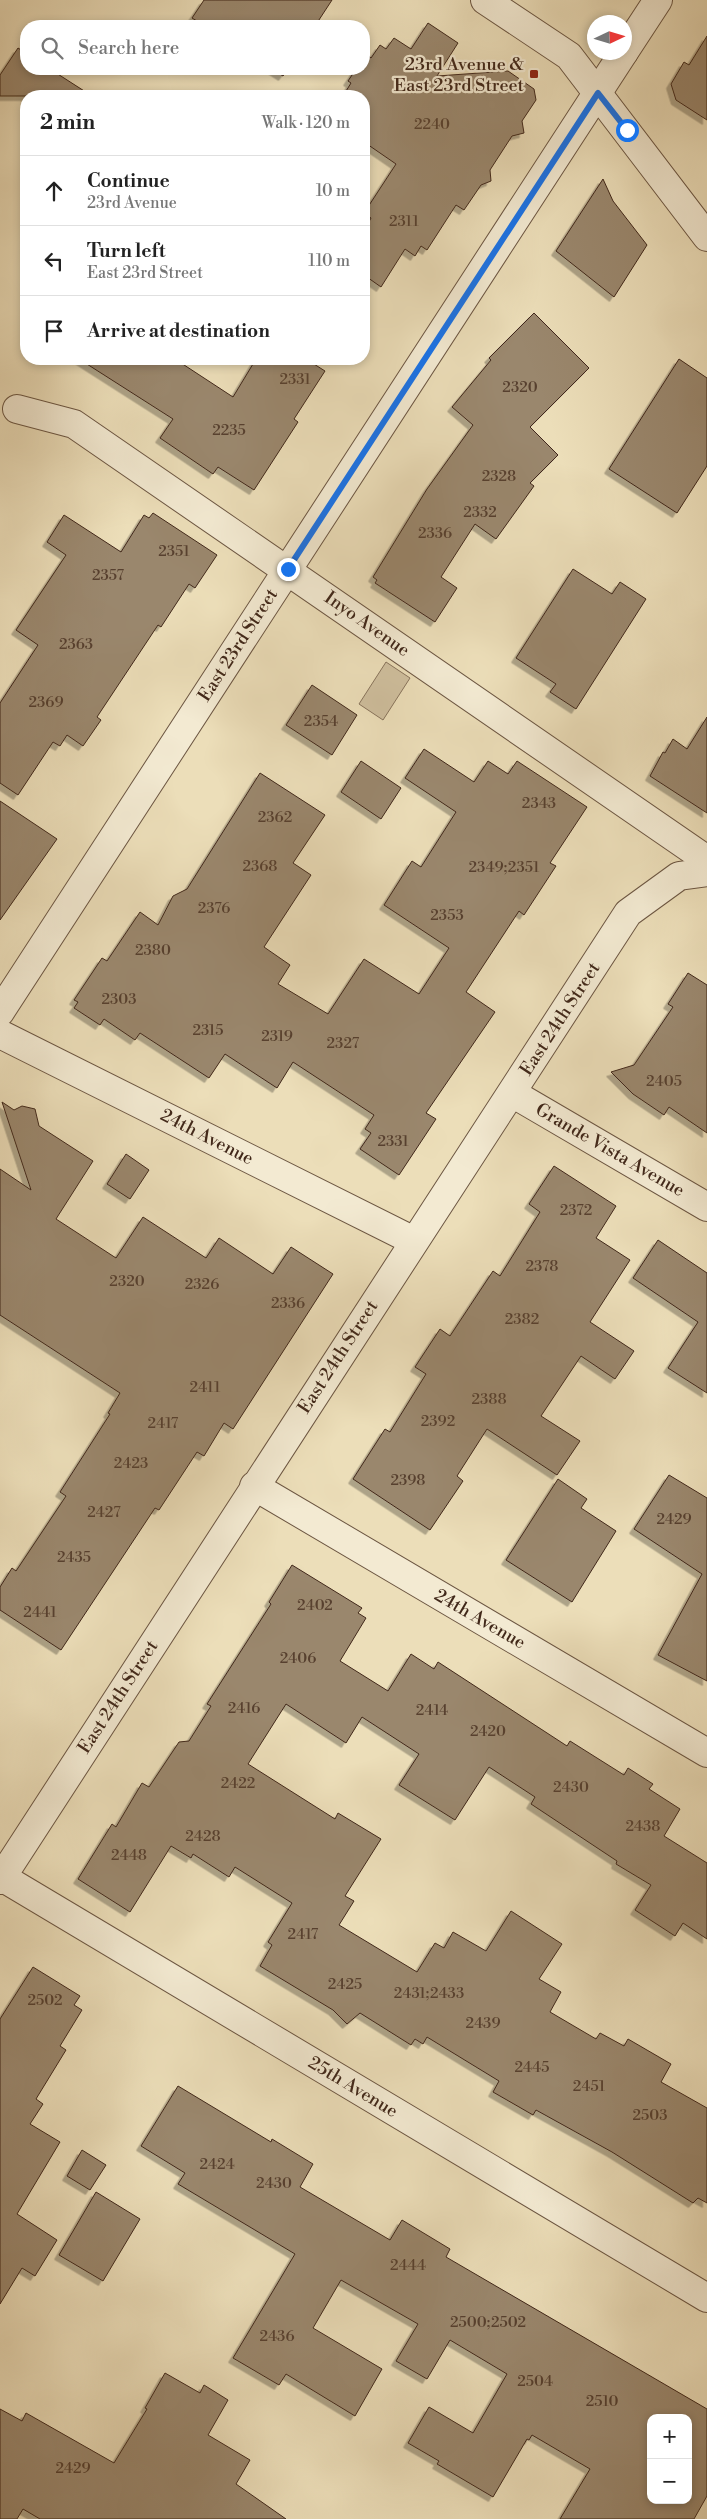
<!DOCTYPE html>
<html lang="en">
<head>
<meta charset="utf-8">
<style>
  :root { --surface:#fff; --page:#f2f2f2; --text:#222; --muted:#767676; --line:#e0e0e0 }
  body { margin:0; font-family:"Libre Bodoni",serif; background:var(--page); color:var(--text) }
  .controls { position:absolute; right:15px; bottom:15px; display:grid; overflow:hidden; border-radius:10px; box-shadow:0 2px 8px #0003 }
  .controls button { width:45px; height:45px; display:grid; place-items:center; padding:0; border:0; border-bottom:1px solid var(--line); background:var(--surface); color:var(--text); font:25px sans-serif }
  .compass { position:absolute; left:587px; top:15px; width:45px; height:45px; border-radius:50%; background:var(--surface); box-shadow:0 2px 8px #0003; rotate:86deg }
  .stop { position:absolute; width:15px; height:15px; margin:-11px; border:4px solid #1a73e8; border-radius:50%; background:#fff }
  .stop.end { background:#1a73e8; border-color:#fff; box-shadow:0 1px 5px #0008 }
  .list { margin:0; padding:0; list-style:none }
  h2 { display:flex; justify-content:space-between; align-items:center; height:65px; margin:0; padding:0 20px; font-size:21px }
  h2 small { font-size:16px; font-weight:400; color:var(--muted) }
  .list li { display:grid; grid-template-columns:32px 1fr auto; gap:15px; align-items:center; box-sizing:border-box; height:70px; padding:0 20px; border-top:1px solid var(--line) }
  .list b { display:block; font-size:19px; white-space:nowrap }
  .list p { margin:0; font-size:16px; white-space:nowrap; color:var(--muted) }
  .list em { font-size:16px; font-style:normal; color:var(--muted) }
  .icon { flex:none; width:28px; height:28px; fill:none; stroke:currentColor; stroke-width:2; stroke-linecap:round; stroke-linejoin:round }
  .map { position:relative; flex:none; width:707px; height:2519px; overflow:hidden }
  .search { position:absolute; background:var(--surface); box-shadow:0 2px 8px #0003; left:20px; top:20px; width:350px; height:55px; display:flex; align-items:center; gap:12px; box-sizing:border-box; padding:0 18px; border-radius:20px; color:var(--muted); font-size:19px }
  .panel { position:absolute; background:var(--surface); box-shadow:0 2px 8px #0003; left:20px; top:90px; width:350px; height:275px; border-radius:20px }
  .map>svg:first-child { display:block }
  .green { fill:#cfbf9e; stroke:#88745c }
  .building { fill:#9a876d; stroke:#41281a; fill-rule:evenodd; filter:url(#shadow) }
  .lines { fill:none; stroke-linecap:round; stroke-linejoin:round }
  .minor-casing { stroke:#6c5642; stroke-width:30 }
  .tertiary-casing { stroke:#6c5642; stroke-width:30 }
  .minor { stroke:#f3ead2; stroke-width:28 }
  .tertiary { stroke:#f3ead2; stroke-width:28 }
  .route { stroke:#1a73e8; stroke-width:6 }
  .poi-dot { fill:#8f2418; stroke:#f3ead2; stroke-width:2 }
  .labels { text-anchor:middle; dominant-baseline:central; stroke-width:4.5; stroke-linejoin:round; paint-order:stroke }
  .number-label { font-size:15px; fill:#57402f }
  .poi-label { font-size:18px; fill:#41281a; stroke:#f3ead2; text-anchor:end }
  .street-label { font-size:18px; fill:#41281a; stroke:#f3ead2 }
</style>
</head>
<body>
<div class="map">
<svg width="707" height="2519" viewBox="0 0 707 2519">
  <defs>
    <filter id="shadow"><feDropShadow dx="-4.5" dy="4.5" stdDeviation="0" flood-color="#0004"/></filter>
  </defs>
  <rect width="100%" height="100%" fill="#ecdeb9"/>
  <filter id="stains"><feTurbulence type="fractalNoise" baseFrequency=".004" numOctaves="4"/><feColorMatrix values="0 0 0 0 .2 0 0 0 0 .09 0 0 0 0 .02 0 0 0 .5 -.17"/></filter>
  <radialGradient id="worn" r=".72"><stop offset=".6" stop-color="#630" stop-opacity="0"/><stop offset="1" stop-color="#630" stop-opacity=".3"/></radialGradient>
  <path class="green" d="M386,662L410,678L383,720L359,704Z"/>
  <g class="building">
    <path d="M204,0H332L315,26H205L192,18Z"/>
    <path d="M428,23L458,43L437,76L508,71L534,89L536,100L522,121L524,133L512,136L490,170L491,181L481,185L464,210L456,205L427,250L421,246L415,256L405,249L381,287L364,275V231L371,218L364,213L396,164L364,142V96H343L351,83L348,81L356,69H364L366,54L371,58L380,45L386,49L394,38L411,49Z"/>
    <path d="M707,36V120L676,100L671,84L684,62L689,65Z"/>
    <path d="M18,48L26,53V69H50L92,96H0V75Z"/>
    <path d="M272,69H288L283,76Z"/>
    <path d="M603,179L613,201L647,245L614,297L556,251Z"/>
    <path d="M534,313L589,368L530,427L558,455L530,483L534,486L496,539L475,524L441,577L457,588L435,622L375,583L377,580L373,577L427,489L473,425L452,407L491,360L489,358Z"/>
    <path d="M79,359H175L233,397L256,359H306L325,371L294,419L298,422L254,490L218,467L213,474L160,438L173,419Z"/>
    <path d="M679,359L707,378V466L677,513L609,469Z"/>
    <path d="M153,513L217,555L195,588L189,584L161,627L158,625L97,717L101,720L83,746L67,735L60,746L53,742L18,795L0,783V703L38,645L16,630L66,555L47,542L64,515L121,552L144,515L149,518Z"/>
    <path d="M573,569L612,594L620,582L646,599L576,709L550,692L556,684L516,658Z"/>
    <path d="M312,685L357,715L332,755L286,725Z"/>
    <path d="M707,717V813L650,776L663,752L665,753L673,739L687,749Z"/>
    <path d="M424,749L474,782L488,761L508,774L517,761L587,807L550,863L556,866L524,915L519,911L466,992L495,1012L426,1113L436,1119L399,1175L360,1149L371,1133L365,1129L374,1115L293,1062L277,1088L225,1054L209,1078L140,1033L135,1040L104,1019L100,1025L74,1008L78,1002L74,1000L102,958L107,961L140,912L158,925L173,896L187,889L260,773L325,815L293,863L311,875L264,947L290,965L278,984L328,1014L364,959L419,994L449,948L384,905L412,861L421,867L456,812L405,778Z"/>
    <path d="M361,761L401,788L381,819L341,792Z"/>
    <path d="M0,801L57,839L0,920Z"/>
    <path d="M688,973L707,985V1133L669,1107L664,1115L633,1094L611,1072L634,1065L673,1007L668,1004Z"/>
    <path d="M2,1102L14,1110L22,1106L35,1109L39,1126L93,1161L56,1219L116,1258L143,1217L206,1258L219,1238L273,1274L291,1247L333,1274L233,1429L224,1423L204,1456L197,1452L159,1510L155,1508L61,1650L0,1610V1587L12,1568L16,1571L66,1496L60,1492L110,1414L108,1413L120,1393L0,1315V1169L31,1190Z"/>
    <path d="M126,1154L149,1170L130,1199L107,1184Z"/>
    <path d="M554,1166L616,1206L596,1238L630,1260L590,1322L634,1351L615,1379L581,1356L541,1416L580,1441L557,1475L487,1429L457,1476L463,1481L430,1530L353,1479L385,1429L390,1432L426,1374L415,1367L440,1329L450,1336L493,1271L500,1276L540,1212L529,1204Z"/>
    <path d="M658,1240L707,1273V1393L668,1368L698,1322L633,1278Z"/>
    <path d="M669,1475L707,1498V1681L658,1655L702,1574L634,1529Z"/>
    <path d="M558,1479L587,1499L581,1508L616,1531L572,1602L506,1560Z"/>
    <path d="M292,1565L362,1608L358,1613L366,1618L340,1661L388,1691L411,1654L434,1669L438,1662L567,1746L570,1741L624,1775L628,1768L653,1784L649,1789L680,1809L664,1836L707,1863V1939L683,1923L675,1936L635,1910L651,1885L616,1864L617,1861L531,1804L535,1797L489,1767L455,1820L399,1785L419,1754L362,1717L346,1743L286,1704L248,1764L335,1819L338,1813L381,1839L345,1896L354,1901L339,1925L417,1972L435,1943L444,1948L453,1932L486,1951L511,1911L562,1944L539,1979L561,1992L550,2012L596,2039L600,2033L624,2046L628,2039L671,2064L661,2082L707,2108V2203L698,2198L693,2203L612,2152L536,2110L533,2115L493,2092L499,2081L427,2037L423,2044L415,2039L411,2045L360,2013L347,2024L333,2010L260,1966L272,1945L268,1942L292,1903L235,1867L229,1877L193,1854L191,1858L171,1846L130,1912L78,1879L112,1824L116,1827L142,1783L149,1787L179,1742L189,1741L211,1706L207,1704L271,1604L269,1602Z"/>
    <path d="M33,1967L80,1996L74,2005L82,2010L60,2046L66,2050L36,2099L43,2104L30,2124L60,2142L17,2214L57,2240L35,2276L22,2268L0,2304V2019Z"/>
    <path d="M178,2086L271,2142L272,2139L313,2164L300,2187L390,2240L402,2220L450,2249L446,2257L707,2409V2496L694,2519H560L590,2469L532,2435L529,2440L527,2439L493,2497L437,2464L439,2461L408,2443L429,2407L473,2433L507,2374L450,2340L427,2379L396,2361L418,2324L341,2280L313,2328L382,2369L355,2416L286,2374L279,2385L233,2358L295,2254L178,2184L185,2173L141,2146ZM651,2418H688V2500H651Z"/>
    <path d="M82,2150L106,2165L90,2190L67,2176Z"/>
    <path d="M96,2192L140,2219L103,2281L59,2255Z"/>
    <path d="M165,2373L200,2393L204,2385L228,2400L208,2435L250,2460L236,2484L286,2519H40L23,2509L17,2519H0V2409L22,2421L26,2413L114,2463L147,2409L145,2408Z"/>
  </g>
  <g class="lines">
    <defs>
      <g id="minor">
        <path d="M624,52L658,0"/>
        <path d="M17,409L74,424L707,860"/>
        <path d="M0,1012L624,52"/>
        <path d="M0,1034L414,1241"/>
        <path d="M512,1093L707,1207"/>
        <path d="M254,1486L707,1753"/>
        <path d="M0,1876L707,2298"/>
        <path d="M0,1880L628,913L679,876L707,872"/>
      </g>
      <path id="tertiary" d="M485,0L569,56L707,237"/>
    </defs>
    <use href="#minor" class="minor-casing"/>
    <use href="#tertiary" class="tertiary-casing"/>
    <use href="#minor" class="minor"/>
    <use href="#tertiary" class="tertiary"/>
  </g>
  <g class="lines">
    <path class="route" d="M288,569L598,93L627,130"/>
  </g>
  <rect class="poi-dot" x="529" y="69" width="10" height="10" rx="2.5"/>
  <g class="labels">
    <g class="number-label">
      <text x="432" y="124">2240</text>
      <text x="404" y="221">2311</text>
      <text x="295" y="379">2331</text>
      <text x="520" y="387">2320</text>
      <text x="229" y="430">2235</text>
      <text x="499" y="476">2328</text>
      <text x="480" y="512">2332</text>
      <text x="435" y="533">2336</text>
      <text x="174" y="551">2351</text>
      <text x="108" y="575">2357</text>
      <text x="76" y="644">2363</text>
      <text x="46" y="702">2369</text>
      <text x="321" y="721">2354</text>
      <text x="539" y="803">2343</text>
      <text x="275" y="817">2362</text>
      <text x="260" y="866">2368</text>
      <text x="504" y="867">2349;2351</text>
      <text x="214" y="908">2376</text>
      <text x="447" y="915">2353</text>
      <text x="153" y="950">2380</text>
      <text x="119" y="999">2303</text>
      <text x="208" y="1030">2315</text>
      <text x="277" y="1036">2319</text>
      <text x="343" y="1043">2327</text>
      <text x="664" y="1081">2405</text>
      <text x="393" y="1141">2331</text>
      <text x="576" y="1210">2372</text>
      <text x="542" y="1266">2378</text>
      <text x="127" y="1281">2320</text>
      <text x="202" y="1284">2326</text>
      <text x="288" y="1303">2336</text>
      <text x="522" y="1319">2382</text>
      <text x="205" y="1387">2411</text>
      <text x="489" y="1399">2388</text>
      <text x="438" y="1421">2392</text>
      <text x="163" y="1423">2417</text>
      <text x="131" y="1463">2423</text>
      <text x="408" y="1480">2398</text>
      <text x="104" y="1512">2427</text>
      <text x="674" y="1519">2429</text>
      <text x="74" y="1557">2435</text>
      <text x="315" y="1605">2402</text>
      <text x="40" y="1612">2441</text>
      <text x="298" y="1658">2406</text>
      <text x="244" y="1708">2416</text>
      <text x="432" y="1710">2414</text>
      <text x="488" y="1731">2420</text>
      <text x="238" y="1783">2422</text>
      <text x="571" y="1787">2430</text>
      <text x="643" y="1826">2438</text>
      <text x="203" y="1836">2428</text>
      <text x="129" y="1855">2448</text>
      <text x="303" y="1934">2417</text>
      <text x="345" y="1984">2425</text>
      <text x="429" y="1993">2431;2433</text>
      <text x="45" y="2000">2502</text>
      <text x="483" y="2023">2439</text>
      <text x="532" y="2067">2445</text>
      <text x="589" y="2086">2451</text>
      <text x="650" y="2115">2503</text>
      <text x="217" y="2164">2424</text>
      <text x="274" y="2183">2430</text>
      <text x="408" y="2265">2444</text>
      <text x="488" y="2322">2500;2502</text>
      <text x="277" y="2336">2436</text>
      <text x="535" y="2381">2504</text>
      <text x="602" y="2401">2510</text>
      <text x="73" y="2468">2429</text>
    </g>
    <g class="poi-label">
      <text x="524" y="64">23rd Avenue &amp;<tspan x="524" dy="21">East 23rd Street</tspan></text>
    </g>
    <g class="street-label">
      <text transform="translate(367 624) rotate(35)">Inyo Avenue</text>
      <text transform="translate(238 645) rotate(-57)">East 23rd Street</text>
      <text transform="translate(560 1019) rotate(-57)">East 24th Street</text>
      <text transform="translate(207 1137) rotate(27)">24th Avenue</text>
      <text transform="translate(610 1150) rotate(30)">Grande Vista Avenue</text>
      <text transform="translate(338 1357) rotate(-57)">East 24th Street</text>
      <text transform="translate(480 1619) rotate(30)">24th Avenue</text>
      <text transform="translate(118 1697) rotate(-57)">East 24th Street</text>
      <text transform="translate(353 2087) rotate(31)">25th Avenue</text>
    </g>
  </g>
  <rect width="100%" height="100%" filter="url(#stains)"/>
  <rect width="100%" height="100%" fill="url(#worn)"/>
</svg>
<div class="controls">
<button>+</button>
<button>−</button>
</div>
<svg class="compass" viewBox="-18 -18 36 36"><path d="M0-13l5 13h-10z" fill="#e53935"/><path d="M0 13l5-13h-10z" fill="#767676"/></svg>
<div class="stop" style="left:627px;top:130px"></div>
<div class="stop end" style="left:288px;top:569px"></div>
<div class="search"><svg class="icon" aria-label="search" viewBox="0 0 24 24"><circle cx="10" cy="10" r="6"/><path d="M15 15l6 6"/></svg>Search here</div>
<section class="panel">
<h2>2 min<small>Walk · 120 m</small></h2>
<ul class="list">
<li><svg class="icon" aria-label="ahead" viewBox="0 0 24 24"><path d="M12 20V5M6 11l6-6 6 6"/></svg><div><b>Continue</b><p>23rd Avenue</p></div><em>10 m</em></li>
<li><svg class="icon" aria-label="left" viewBox="0 0 24 24"><path d="M17 20v-9H6M10 6l-5 5 5 5"/></svg><div><b>Turn left</b><p>East 23rd Street</p></div><em>110 m</em></li>
<li><svg class="icon" aria-label="arrive" viewBox="0 0 24 24"><path d="M6 21V4h12l-3 4 3 4H6"/></svg><div><b>Arrive at destination</b></div></li>
</ul>
</section>
</div>
</body>
</html>
